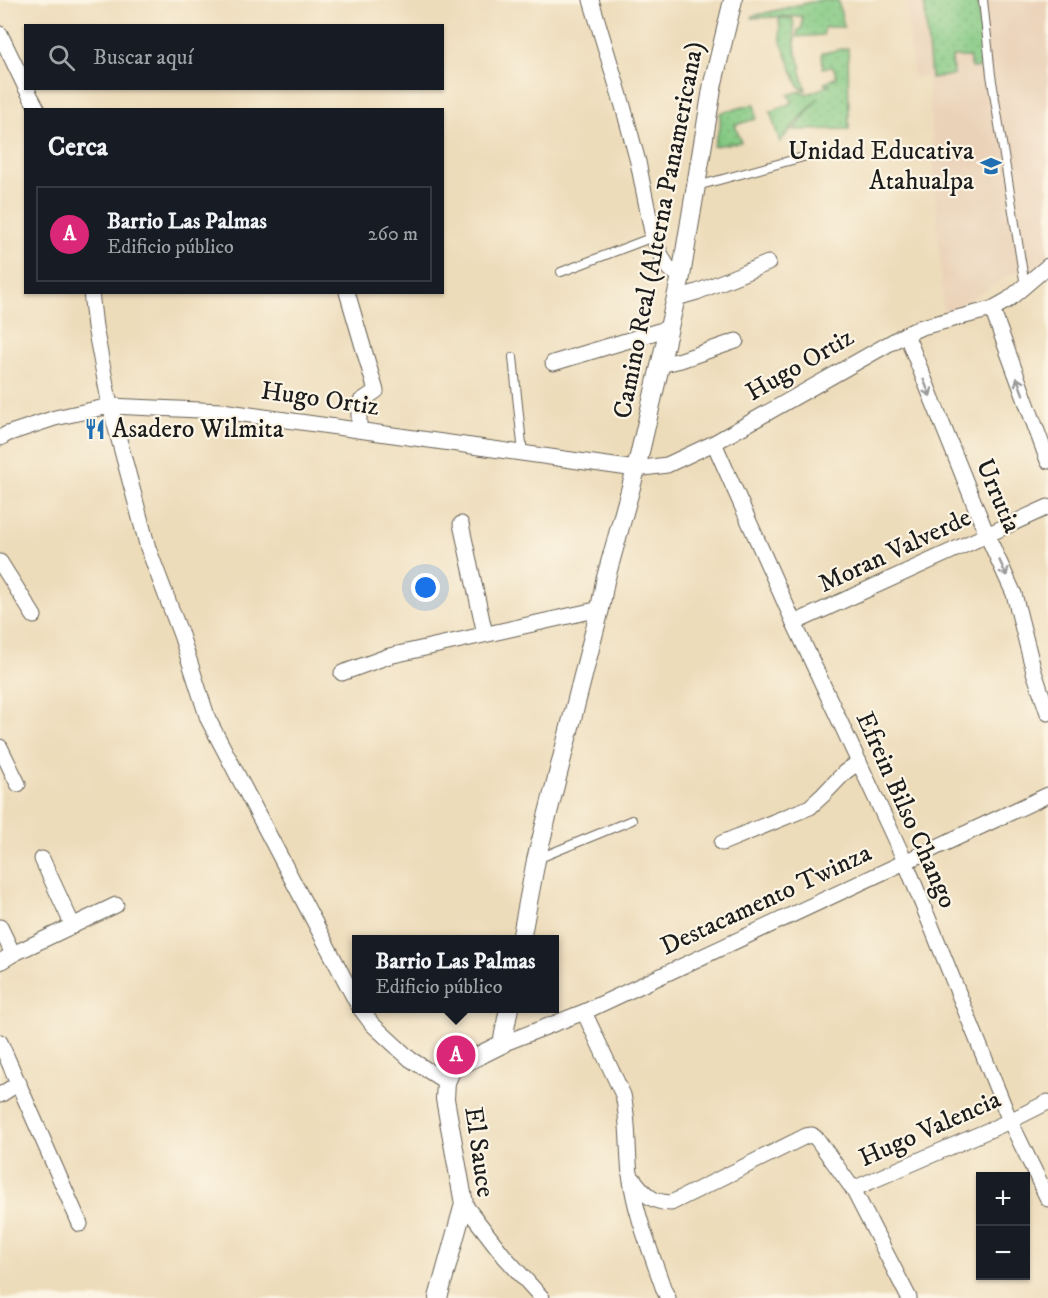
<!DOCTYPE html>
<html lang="es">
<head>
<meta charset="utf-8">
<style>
  :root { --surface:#171b24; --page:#242831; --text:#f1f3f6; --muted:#9ea1a6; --line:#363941; --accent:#db2777 }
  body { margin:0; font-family:"IM FELL DW Pica",serif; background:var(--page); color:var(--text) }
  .controls { position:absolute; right:18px; bottom:18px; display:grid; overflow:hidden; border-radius:0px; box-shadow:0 2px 4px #0004 }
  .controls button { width:54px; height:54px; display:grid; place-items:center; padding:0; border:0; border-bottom:2px solid var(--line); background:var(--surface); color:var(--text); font:30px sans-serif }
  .you { position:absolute; left:426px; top:588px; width:21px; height:21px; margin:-15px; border:4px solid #fff; border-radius:50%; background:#1a73e8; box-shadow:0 0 0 9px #1a73e833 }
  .badge { display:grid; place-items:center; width:39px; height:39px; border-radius:50%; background:var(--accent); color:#fff; font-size:20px; font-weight:700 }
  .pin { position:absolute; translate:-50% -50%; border:3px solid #fff; box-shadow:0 2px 6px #0006 }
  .popup { position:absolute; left:352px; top:935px; width:207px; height:78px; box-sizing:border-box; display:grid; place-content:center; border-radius:0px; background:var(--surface); filter:drop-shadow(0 2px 4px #0005); font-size:20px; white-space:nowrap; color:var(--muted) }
  .popup b { font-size:22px; color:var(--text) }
  .popup::after { content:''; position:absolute; left:50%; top:100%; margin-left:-12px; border:12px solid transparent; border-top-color:var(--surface) }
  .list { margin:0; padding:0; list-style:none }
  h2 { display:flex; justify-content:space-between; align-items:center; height:78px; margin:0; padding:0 24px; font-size:26px }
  h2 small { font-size:20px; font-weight:400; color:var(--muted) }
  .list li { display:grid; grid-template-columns:39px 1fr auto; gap:18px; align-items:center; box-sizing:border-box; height:96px; margin:0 12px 12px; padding:0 12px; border:2px solid var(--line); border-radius:0px }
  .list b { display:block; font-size:22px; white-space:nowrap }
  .list p { margin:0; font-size:20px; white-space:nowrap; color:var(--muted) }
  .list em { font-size:20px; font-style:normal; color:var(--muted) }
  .icon { flex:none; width:33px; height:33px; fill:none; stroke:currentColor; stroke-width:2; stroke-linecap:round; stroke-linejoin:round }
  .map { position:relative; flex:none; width:1048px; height:1298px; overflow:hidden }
  .search { position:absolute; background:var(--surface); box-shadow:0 2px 4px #0004; left:24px; top:24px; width:420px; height:66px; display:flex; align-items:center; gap:15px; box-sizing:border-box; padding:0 21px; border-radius:0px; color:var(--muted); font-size:22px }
  .panel { position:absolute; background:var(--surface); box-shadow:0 2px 4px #0004; left:24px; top:108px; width:420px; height:186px; border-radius:0px }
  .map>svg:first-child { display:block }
  .built { fill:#ead2b8 }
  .grass { fill:url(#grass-dots); stroke:#507250; stroke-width:1.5 }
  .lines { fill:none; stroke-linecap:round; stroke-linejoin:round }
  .service-casing { stroke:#655f53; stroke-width:10 }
  .minor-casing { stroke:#655f53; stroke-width:17 }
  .tertiary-casing { stroke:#655f53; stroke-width:20 }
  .service { stroke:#fff; stroke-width:8 }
  .minor { stroke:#fff; stroke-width:15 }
  .tertiary { stroke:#fff; stroke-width:18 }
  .oneway { stroke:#999 }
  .labels { text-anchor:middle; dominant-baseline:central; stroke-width:4.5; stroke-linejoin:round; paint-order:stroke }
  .poi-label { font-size:26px; fill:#1c1c1c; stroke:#fcf5e5; text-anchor:end }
  .street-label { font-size:26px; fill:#1c1c1c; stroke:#fcf5e5 }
</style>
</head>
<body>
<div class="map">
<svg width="1048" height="1298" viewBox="0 0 1048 1298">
  <defs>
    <pattern id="grass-dots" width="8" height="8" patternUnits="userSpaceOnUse" patternTransform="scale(1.5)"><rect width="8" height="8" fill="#84c983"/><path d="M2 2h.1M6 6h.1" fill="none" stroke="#71ac71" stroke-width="1.8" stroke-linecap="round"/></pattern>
  </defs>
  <rect width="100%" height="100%" fill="#fcf5e5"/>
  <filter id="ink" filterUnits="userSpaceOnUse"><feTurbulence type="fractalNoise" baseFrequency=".0167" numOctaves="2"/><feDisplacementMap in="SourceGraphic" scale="12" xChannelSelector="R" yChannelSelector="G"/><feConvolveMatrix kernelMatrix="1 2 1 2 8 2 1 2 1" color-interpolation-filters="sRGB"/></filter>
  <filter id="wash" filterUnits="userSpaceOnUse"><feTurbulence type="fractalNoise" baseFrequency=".008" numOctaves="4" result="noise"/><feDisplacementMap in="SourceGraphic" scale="24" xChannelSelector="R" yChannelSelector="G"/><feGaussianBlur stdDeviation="1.35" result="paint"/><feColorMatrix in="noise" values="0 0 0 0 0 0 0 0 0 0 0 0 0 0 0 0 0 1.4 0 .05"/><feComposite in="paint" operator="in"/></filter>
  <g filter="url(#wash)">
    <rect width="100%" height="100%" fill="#eddcba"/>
    <path class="built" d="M906,0H1048V255L1033,268L1012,273L959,307L943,313L928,77H913Z"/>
    <g class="grass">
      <path d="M819,0H838L844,27H825L823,35L797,37L798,30L802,28V16L752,18L753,16Z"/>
      <path d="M924,0H978L985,67L972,68L969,57H952L953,75L931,78Z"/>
      <path d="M779,18H793L796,54L802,67L800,68L806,90L799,87L781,42Z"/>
      <path d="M848,48L849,129L794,130L818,98L780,142L770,112L793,102L788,95L801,91L807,94L828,86L830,84L825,85L824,83L837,77L833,67L823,68L822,53Z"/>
      <path d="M755,104L756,119L735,125L741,142L713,146L720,127V113Z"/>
    </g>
  </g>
  <g filter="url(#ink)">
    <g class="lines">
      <defs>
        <g id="service">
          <path d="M983,0L991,75L1025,286"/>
          <path d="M697,186L807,156"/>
          <path d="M561,272L653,237"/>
          <path d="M513,357L523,454"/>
          <path d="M537,859L632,820"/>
        </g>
        <g id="minor">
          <path d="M591,0L623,106L638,162L653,237L663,259L669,269L681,276"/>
          <path d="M0,34L26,88"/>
          <path d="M26,88L38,110"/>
          <path d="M91,292L95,327L110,406L148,548L181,635L208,719L357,1003"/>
          <path d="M347,292L376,391L361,401L359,406V430"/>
          <path d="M676,298L697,292L768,263"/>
          <path d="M992,309L1048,461"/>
          <path d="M906,334L987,535L1014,594L1034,672L1048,713"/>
          <path d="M553,363L669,328"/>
          <path d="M660,365L681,360L736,341"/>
          <path d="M0,438L7,434L55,418L110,406L222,411L636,469L667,465L714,443L906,334L922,327L992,309L1008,300L1048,266"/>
          <path d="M714,443L794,623L905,861L1010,1121L1048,1199"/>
          <path d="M461,524L485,634"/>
          <path d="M0,562L34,616"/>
          <path d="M794,623L1048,507"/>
          <path d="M342,673L389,656L600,609"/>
          <path d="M0,747L18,784"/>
          <path d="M722,843L810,807L823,795L845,772L859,762"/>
          <path d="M42,859L73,926"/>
          <path d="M0,927L13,954L0,962"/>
          <path d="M13,954L116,905"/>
          <path d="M360,1008L372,1024L410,1059L446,1082"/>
          <path d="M584,1012L623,1095C629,1121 627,1148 630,1174C635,1214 651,1252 664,1290L668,1298"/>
          <path d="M0,1042L80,1224"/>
          <path d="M502,1044L584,1012L1048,795"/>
          <path d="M0,1095L19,1083"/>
          <path d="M630,1175C644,1192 648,1202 671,1203L806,1136L812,1135L817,1139L853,1189L1010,1121L1048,1102"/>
          <path d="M853,1189L909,1298"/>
          <path d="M464,1204L504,1256L542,1298"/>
        </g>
        <g id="tertiary">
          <path d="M521,940L536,860L600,609L605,581L636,469L681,276L713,83L733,0"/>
          <path d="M438,1298L464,1204L445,1099L446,1082L452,1069L502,1044L509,1008"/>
        </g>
      </defs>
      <use href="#service" class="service-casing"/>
      <use href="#minor" class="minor-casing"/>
      <use href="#tertiary" class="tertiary-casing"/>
      <use href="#service" class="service"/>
      <use href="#minor" class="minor"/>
      <use href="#tertiary" class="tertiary"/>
    </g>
    <defs><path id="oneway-shaft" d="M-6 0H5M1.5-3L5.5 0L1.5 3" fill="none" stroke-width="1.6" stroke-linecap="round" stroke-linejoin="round" transform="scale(1.5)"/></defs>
    <g class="oneway">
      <use href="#oneway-shaft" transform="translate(1020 386) rotate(-110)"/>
      <use href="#oneway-shaft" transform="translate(927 388) rotate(68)"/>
      <use href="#oneway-shaft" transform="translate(1003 568) rotate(65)"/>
    </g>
  </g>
  <defs>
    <symbol id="school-bare" viewBox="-9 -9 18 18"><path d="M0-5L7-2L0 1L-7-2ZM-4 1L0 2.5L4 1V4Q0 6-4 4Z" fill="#1f6fb2" stroke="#fcf5e5" stroke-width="2.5" paint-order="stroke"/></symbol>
    <symbol id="restaurant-bare" viewBox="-9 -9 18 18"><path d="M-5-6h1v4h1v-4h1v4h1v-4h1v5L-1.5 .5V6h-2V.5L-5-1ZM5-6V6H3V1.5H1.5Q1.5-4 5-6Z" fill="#1f6fb2" stroke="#fcf5e5" stroke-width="2.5" paint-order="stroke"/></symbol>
  </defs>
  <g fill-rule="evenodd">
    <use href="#school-bare" x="976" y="151" width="30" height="30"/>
    <use href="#restaurant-bare" x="80" y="414" width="30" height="30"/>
  </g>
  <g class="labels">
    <g class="poi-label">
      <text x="974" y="151">Unidad Educativa<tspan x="974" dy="30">Atahualpa</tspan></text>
      <text x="112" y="429" text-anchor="start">Asadero Wilmita</text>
    </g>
    <g class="street-label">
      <text transform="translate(659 230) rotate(-79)">Camino Real (Alterna Panamericana)</text>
      <text transform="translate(800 365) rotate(-30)">Hugo Ortiz</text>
      <text transform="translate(320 399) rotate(8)">Hugo Ortiz</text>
      <text transform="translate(998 496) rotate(67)">Urrutia</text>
      <text transform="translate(895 551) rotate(-25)">Moran Valverde</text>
      <text transform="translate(906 810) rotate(66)">Efrein Bilso Chango</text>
      <text transform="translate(766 900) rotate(-25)">Destacamento Twinza</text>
      <text transform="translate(930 1129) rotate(-24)">Hugo Valencia</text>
      <text transform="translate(479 1152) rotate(82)">El Sauce</text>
    </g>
  </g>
</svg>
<div class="controls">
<button>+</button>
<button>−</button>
</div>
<div class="you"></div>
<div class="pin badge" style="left:456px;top:1055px">A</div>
<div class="popup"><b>Barrio Las Palmas</b>Edificio público</div>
<div class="search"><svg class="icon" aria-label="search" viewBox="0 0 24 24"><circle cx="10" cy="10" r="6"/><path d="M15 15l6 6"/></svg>Buscar aquí</div>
<section class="panel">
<h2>Cerca<small></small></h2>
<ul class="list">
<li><span class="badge">A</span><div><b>Barrio Las Palmas</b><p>Edificio público</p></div><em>260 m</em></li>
</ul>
</section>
</div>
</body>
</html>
